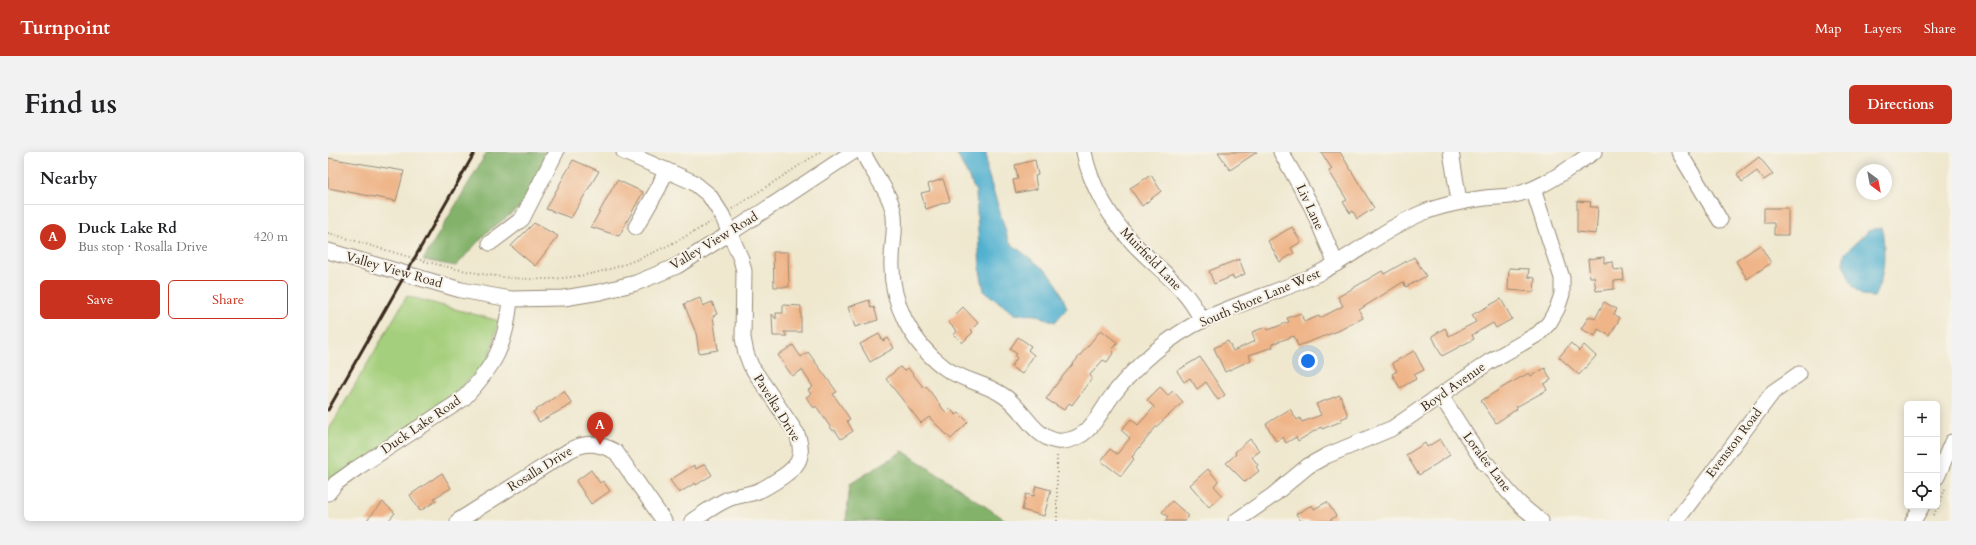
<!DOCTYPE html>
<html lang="en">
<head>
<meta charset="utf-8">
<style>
  :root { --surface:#fff; --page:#f2f2f2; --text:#202124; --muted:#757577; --line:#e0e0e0; --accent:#c8321e }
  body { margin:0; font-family:Cardo,serif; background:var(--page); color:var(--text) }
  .controls { position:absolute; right:12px; bottom:12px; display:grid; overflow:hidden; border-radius:6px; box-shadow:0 2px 10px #0003 }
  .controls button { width:36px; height:36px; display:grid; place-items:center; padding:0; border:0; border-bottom:1px solid var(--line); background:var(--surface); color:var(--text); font:20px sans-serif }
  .compass { position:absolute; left:1528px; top:12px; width:36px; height:36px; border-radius:50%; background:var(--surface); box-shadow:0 2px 10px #0003; rotate:148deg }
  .you { position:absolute; left:980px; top:209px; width:14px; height:14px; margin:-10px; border:3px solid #fff; border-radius:50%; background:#1a73e8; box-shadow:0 0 0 6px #1a73e833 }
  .badge { display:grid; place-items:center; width:26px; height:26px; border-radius:50%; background:var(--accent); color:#fff; font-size:13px; font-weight:700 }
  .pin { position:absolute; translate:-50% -33px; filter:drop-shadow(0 1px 2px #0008) }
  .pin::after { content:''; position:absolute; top:21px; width:14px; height:12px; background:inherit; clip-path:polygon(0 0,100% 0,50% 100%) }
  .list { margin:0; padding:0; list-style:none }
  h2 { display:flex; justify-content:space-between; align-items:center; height:52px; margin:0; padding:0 16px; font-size:17px }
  h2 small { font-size:13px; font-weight:400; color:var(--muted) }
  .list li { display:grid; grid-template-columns:26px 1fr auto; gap:12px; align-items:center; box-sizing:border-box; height:64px; padding:0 16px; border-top:1px solid var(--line) }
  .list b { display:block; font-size:15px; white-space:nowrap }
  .list p { margin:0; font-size:13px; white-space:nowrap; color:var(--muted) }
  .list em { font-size:13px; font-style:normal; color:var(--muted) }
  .actions { display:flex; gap:8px; padding:12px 16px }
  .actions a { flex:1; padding:9px 0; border:1px solid var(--accent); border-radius:6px; text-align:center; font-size:14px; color:var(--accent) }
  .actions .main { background:var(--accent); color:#fff }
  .icon { flex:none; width:22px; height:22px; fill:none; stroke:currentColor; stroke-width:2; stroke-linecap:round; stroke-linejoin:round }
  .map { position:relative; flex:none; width:1624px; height:369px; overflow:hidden; border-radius:6px }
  header { display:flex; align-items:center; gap:24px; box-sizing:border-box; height:56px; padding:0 20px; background:var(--accent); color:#fff }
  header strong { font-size:19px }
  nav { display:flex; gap:22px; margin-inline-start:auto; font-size:14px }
  .intro { display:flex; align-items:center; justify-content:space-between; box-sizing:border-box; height:96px; padding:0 24px }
  h1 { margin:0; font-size:28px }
  .button { padding:10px 18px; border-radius:6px; background:var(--accent); color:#fff; font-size:14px; font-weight:700 }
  main { display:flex; gap:24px; padding:0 24px }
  aside { flex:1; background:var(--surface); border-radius:6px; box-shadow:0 2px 10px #0003 }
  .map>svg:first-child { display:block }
  .green { fill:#a4cf7b; stroke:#707c4c }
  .forest { fill:#83b26b; stroke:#5f6e44 }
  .water { fill:#51b1d0; stroke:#466e77 }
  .building { fill:#efb487 }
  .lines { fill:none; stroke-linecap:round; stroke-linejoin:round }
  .minor-casing { stroke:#958976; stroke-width:17 }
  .path { stroke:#958976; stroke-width:2; stroke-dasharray:1 3; stroke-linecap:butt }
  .minor { stroke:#fff; stroke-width:15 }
  .rail { stroke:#3b2a1e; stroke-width:3 }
  .labels { text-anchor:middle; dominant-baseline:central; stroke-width:4; stroke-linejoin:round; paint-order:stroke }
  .street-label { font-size:13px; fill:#3b2a1e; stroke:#f7f3e8 }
</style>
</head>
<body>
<header>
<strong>Turnpoint</strong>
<nav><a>Map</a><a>Layers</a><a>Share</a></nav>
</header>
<div class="intro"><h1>Find us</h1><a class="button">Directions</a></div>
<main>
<aside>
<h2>Nearby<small></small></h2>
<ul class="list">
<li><span class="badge">A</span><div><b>Duck Lake Rd</b><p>Bus stop · Rosalla Drive</p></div><em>420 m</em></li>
</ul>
<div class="actions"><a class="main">Save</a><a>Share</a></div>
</aside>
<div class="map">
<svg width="1624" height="369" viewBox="0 0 1624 369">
  <rect width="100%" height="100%" fill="#f7f3e8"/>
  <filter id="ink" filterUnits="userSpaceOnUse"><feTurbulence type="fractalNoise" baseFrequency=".025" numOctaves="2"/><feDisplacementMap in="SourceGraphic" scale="8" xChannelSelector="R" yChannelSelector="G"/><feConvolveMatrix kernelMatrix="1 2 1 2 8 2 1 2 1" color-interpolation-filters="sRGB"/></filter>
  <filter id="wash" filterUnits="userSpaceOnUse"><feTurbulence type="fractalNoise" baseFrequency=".012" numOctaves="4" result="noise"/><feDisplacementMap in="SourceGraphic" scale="16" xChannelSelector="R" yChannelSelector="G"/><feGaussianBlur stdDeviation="0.9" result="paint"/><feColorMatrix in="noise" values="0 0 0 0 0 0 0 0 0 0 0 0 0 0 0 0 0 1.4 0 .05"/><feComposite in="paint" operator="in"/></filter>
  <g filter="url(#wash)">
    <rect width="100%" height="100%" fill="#efe8cf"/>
    <path class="green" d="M79,144L171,169L160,208L119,249L0,333V279Z"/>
    <g class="forest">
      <path d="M159,0H222L196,52L158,81L128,114L95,108Z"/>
      <path d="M575,299L679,369H518L522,332Z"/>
    </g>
    <g class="water">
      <path d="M628,0H658L659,18L681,90L721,121L730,134L739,156L727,170L709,163L687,162L656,139L652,118L648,40Z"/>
      <path d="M1554,75C1557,101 1558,121 1546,145L1534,144L1525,135L1515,111L1517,101L1540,79Z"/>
    </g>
    <g id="blocks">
      <g class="building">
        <path d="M890,0H929L902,18Z"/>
        <path d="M993,0H1012L1046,56L1029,67L1025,59L1022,61L1015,50L1019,48L1001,19L1004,17Z"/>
        <path d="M1431,5L1445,22L1436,28L1429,19L1414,30L1409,22Z"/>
        <path d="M0,6L76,19L68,49L0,36Z"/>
        <path d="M245,8L271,19L243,66L218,57Z"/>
        <path d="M707,8L710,23L707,24L709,37L688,41L685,28L690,27L687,13Z"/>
        <path d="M823,23L833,39L814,54L802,36Z"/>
        <path d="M615,27L622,49L598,57L593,41L602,39L600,32Z"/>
        <path d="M289,28L315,40L291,84L263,75Z"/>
        <path d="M1249,49L1263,50L1262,55H1270L1268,82L1249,80Z"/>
        <path d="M1436,56H1460V83H1446V71H1436Z"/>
        <path d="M206,71L230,84L207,114L183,94Z"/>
        <path d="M964,75L973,90L963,96L966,101L952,110L940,89Z"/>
        <path d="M1432,93L1443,111L1419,127L1408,109Z"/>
        <path d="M445,100H460L461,135H446Z"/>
        <path d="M1086,105L1098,124L1078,135L1075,130L1031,158L1035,166L1010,179L970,194L966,184L944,192L945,195L921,203L923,208L897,220L886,196L900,189L905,199L927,189L924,180L938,175L940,178L961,170L959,166L973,161L976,170L991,164L992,166L1015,154L1010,145L1054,119L1056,122Z"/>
        <path d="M1276,105V111L1285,110L1286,118L1295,117L1296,128L1286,129V137L1268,139L1266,125H1262L1260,107Z"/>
        <path d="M911,107L917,122L906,127L905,124L886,132L881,119Z"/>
        <path d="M1181,116L1201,117L1200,125L1207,126L1206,140L1180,138Z"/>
        <path d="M372,146L375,154L384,150L389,162L385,164L390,198L371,201L368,181L356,152Z"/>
        <path d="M1173,147L1184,167L1168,176L1165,171L1144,183L1146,187L1114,204L1104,184L1117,176L1121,184L1148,170L1144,163Z"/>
        <path d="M541,148L543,156L546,155L550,168L527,175L520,155Z"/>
        <path d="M1276,150L1289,157L1286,162L1292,166L1282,184L1270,177L1267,184L1253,177L1261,164L1267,167Z"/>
        <path d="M455,153L473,154V180H456L459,184H445L444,162L448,167V161H455Z"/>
        <path d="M635,155L650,171L643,178L645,180L634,191L626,183L629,179L620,170Z"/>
        <path d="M773,178L790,191L784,198L786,200L779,210L775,208L762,223L764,226L744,253L741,251L736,258L718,247L730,230Z"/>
        <path d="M551,182L555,189L560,186L566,196L542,210L532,192Z"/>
        <path d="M690,185L703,194L700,198L706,203L694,222L683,215L689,206L687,204L689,202L682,197Z"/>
        <path d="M1243,191L1251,199L1256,193L1268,204L1251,223L1231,205Z"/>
        <path d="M465,193L473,205L480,200L509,240L505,242L522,267L519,269L525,279L513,287L507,278L505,279L488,254L486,256L478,245L483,242L480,238L485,235L474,218L464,224L450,203Z"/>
        <path d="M1086,199L1096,218L1086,223L1088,227L1072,236L1064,222L1069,219L1064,211Z"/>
        <path d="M872,205L897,243L890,248L878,230L869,237L862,226L856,230L849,219Z"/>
        <path d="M572,215L576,219L580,216L596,236L598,234L618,261L622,257L628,263L631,261L640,270L623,287L601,265L593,271L558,227Z"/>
        <path d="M1217,216L1223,228L1216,232L1219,238L1188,255L1189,257L1168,271L1153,249L1177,234L1201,221L1203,224Z"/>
        <path d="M832,235L840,243L845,239L855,250L827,276L804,305L806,307L793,324L773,309L782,297L789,302L802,286L793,278L803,267L810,273L826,255L819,248Z"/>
        <path d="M236,239L244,252L211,270L205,260Z"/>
        <path d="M1012,243L1020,264L1013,267L1014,269L994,277L993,275L970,289L968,285L958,291L955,285L948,289L938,272L962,257L969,268L972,266L974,270L993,263L988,252Z"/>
        <path d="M922,287L932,299L924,305L930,313L928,315L931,319L917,330L898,311L908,302L907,300Z"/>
        <path d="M1112,287L1122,303L1091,323L1078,303L1097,291L1099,295Z"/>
        <path d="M377,312L384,323L368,333L367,331L351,341L342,328L366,313L368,317Z"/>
        <path d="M880,317L890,329L886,334L894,343L881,355L862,333Z"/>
        <path d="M263,318L272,331L275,329L282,339L263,352L248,329Z"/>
        <path d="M114,321L123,336L106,346L108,349L92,359L82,343Z"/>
        <path d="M708,334L723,338L716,364L694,358L698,342L706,344Z"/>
        <path d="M844,349L861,364L857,369H837L840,365L834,360Z"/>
        <path d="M55,350L67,361L60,369H38Z"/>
        <path d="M999,350L1008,364L1001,369H973L968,362L984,353L986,357Z"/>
      </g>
    </g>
  </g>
  <g filter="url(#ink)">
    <use href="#blocks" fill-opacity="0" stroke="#958976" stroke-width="1"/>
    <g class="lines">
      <defs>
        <g id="minor">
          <path d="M296,0L365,30L381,43L394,63L413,107L416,119L415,186L418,201L423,214L469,282C478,307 469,316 448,329C443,332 436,337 430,339C420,343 410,343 400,347C387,353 376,361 364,369"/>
          <path d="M535,0C543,20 560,36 565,58C569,74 564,91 564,108C562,150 583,191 617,216C635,229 658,231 676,244C695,256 705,285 729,289C736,290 747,287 753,283C766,275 775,256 784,244C808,213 841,184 877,167C915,149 956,139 993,120C1028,102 1058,76 1094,61C1114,53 1135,49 1157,46C1165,45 1174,45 1182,44C1214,38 1239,17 1266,0"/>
          <path d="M756,0C762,34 784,69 807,93C831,118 859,136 874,169"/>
          <path d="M953,0L984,55L1008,112"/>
          <path d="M1123,0L1131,49"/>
          <path d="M1351,0L1392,68"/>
          <path d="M308,75L331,35L338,18"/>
          <path d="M162,91L194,67L228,0"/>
          <path d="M0,99L133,138L182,147L236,146L272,140L308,131L349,114L402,81L525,0"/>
          <path d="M1113,244L1157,312L1160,313C1175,335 1191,355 1213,369"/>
          <path d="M1609,325L1624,290"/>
          <path d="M0,341L8,331L29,316L135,247C167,213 178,194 182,147"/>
          <path d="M130,369L242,298C259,289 271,291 288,300L336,369"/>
          <path d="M908,369L944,344L980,314L998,304L1065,276L1161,210L1210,182L1221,171L1229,157L1234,142V126L1205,37"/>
          <path d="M1348,369L1445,240L1471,222"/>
          <path d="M1585,369L1594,354"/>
        </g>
      </defs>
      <use href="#minor" class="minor-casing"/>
      <g class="path">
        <path d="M404,57L492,0"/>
        <path d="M0,81C75,102 164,136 243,125C294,119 340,95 383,70"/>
        <path d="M1605,363L1611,354L1618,334"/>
        <path d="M729,369V302"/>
      </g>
      <use href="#minor" class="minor"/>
      <path class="rail" d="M0,258L147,0"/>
    </g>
  </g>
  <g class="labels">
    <g class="street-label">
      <text transform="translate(982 55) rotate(65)">Liv Lane</text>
      <text transform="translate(386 89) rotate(-31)">Valley View Road</text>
      <text transform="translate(823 107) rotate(46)">Muirfield Lane</text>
      <text transform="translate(66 118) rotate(16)">Valley View Road</text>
      <text transform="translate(932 146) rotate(-23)">South Shore Lane West</text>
      <text transform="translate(1125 235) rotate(-35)">Boyd Avenue</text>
      <text transform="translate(449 256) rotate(58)">Pavelka Drive</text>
      <text transform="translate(93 273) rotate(-34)">Duck Lake Road</text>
      <text transform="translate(1406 291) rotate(-53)">Evenston Road</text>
      <text transform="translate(1159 310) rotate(53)">Loralee Lane</text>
      <text transform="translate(212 317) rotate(-32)">Rosalla Drive</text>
    </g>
  </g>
</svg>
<div class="controls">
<button>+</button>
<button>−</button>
<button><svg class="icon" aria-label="locate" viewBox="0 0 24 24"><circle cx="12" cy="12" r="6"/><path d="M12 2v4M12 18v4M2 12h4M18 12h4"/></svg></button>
</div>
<svg class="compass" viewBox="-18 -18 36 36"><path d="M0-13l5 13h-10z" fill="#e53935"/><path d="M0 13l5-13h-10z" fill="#757577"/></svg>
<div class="you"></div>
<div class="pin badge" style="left:272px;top:293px">A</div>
</div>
</main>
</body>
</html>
